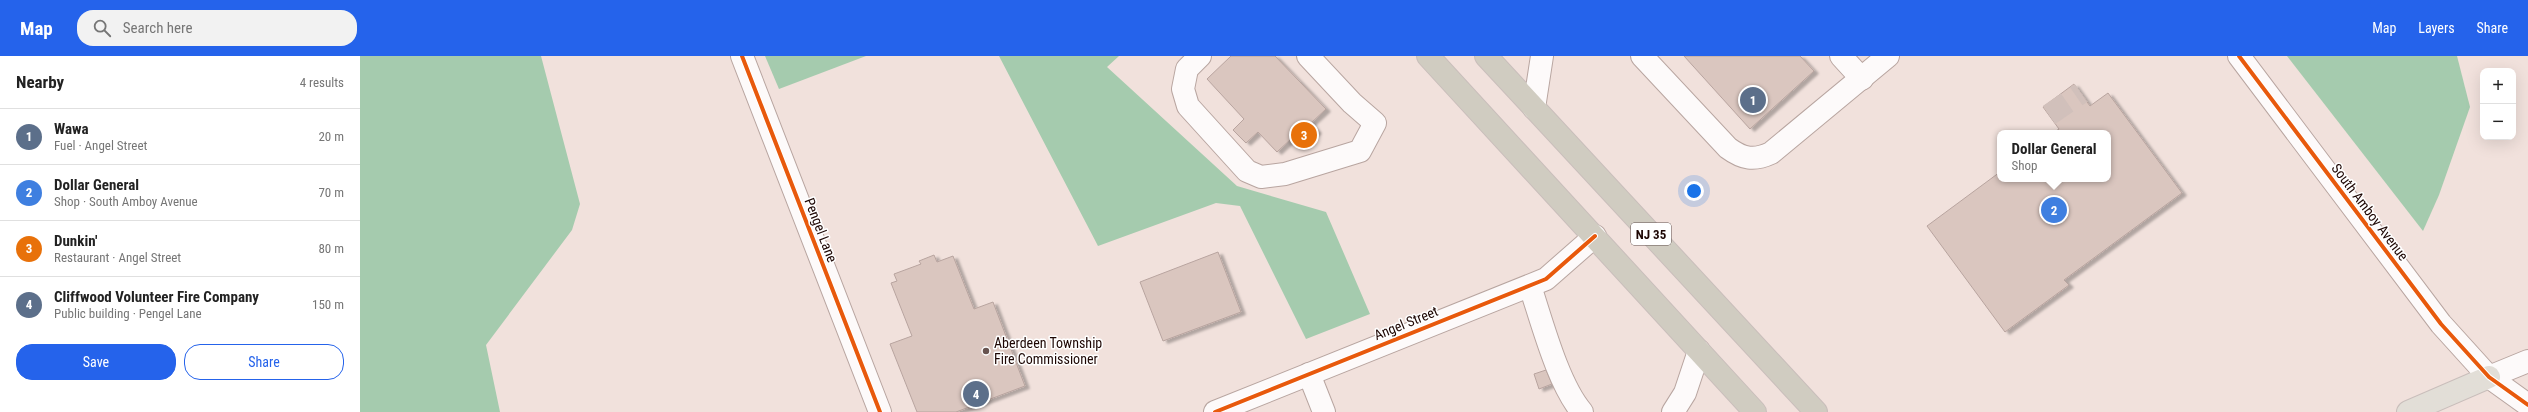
<!DOCTYPE html>
<html lang="en">
<head>
<meta charset="utf-8">
<style>
  :root { --surface:#fff; --page:#f2f2f2; --text:#222; --muted:#767676; --line:#e0e0e0; --accent:#2563eb }
  body { margin:0; font-family:"Roboto Condensed",sans-serif; background:var(--page); color:var(--text) }
  .controls { position:absolute; right:12px; top:12px; display:grid; overflow:hidden; border-radius:8px; box-shadow:0 4px 16px #0002 }
  .controls button { width:36px; height:36px; display:grid; place-items:center; padding:0; border:0; border-bottom:1px solid var(--line); background:var(--surface); color:var(--text); font:20px sans-serif }
  .you { position:absolute; left:1334px; top:135px; width:14px; height:14px; margin:-10px; border:3px solid #fff; border-radius:50%; background:#1a73e8; box-shadow:0 0 0 6px #1a73e833 }
  .badge { display:grid; place-items:center; width:26px; height:26px; border-radius:50%; background:var(--accent); color:#fff; font-size:13px; font-weight:700 }
  .pin { position:absolute; translate:-50% -50%; border:2px solid #fff; box-shadow:0 1px 4px #0006 }
  .popup { position:absolute; left:1637px; top:74px; width:114px; height:52px; box-sizing:border-box; display:grid; place-content:center; border-radius:8px; background:var(--surface); filter:drop-shadow(0 1px 3px #0005); font-size:13px; white-space:nowrap; color:var(--muted) }
  .popup b { font-size:15px; color:var(--text) }
  .popup::after { content:''; position:absolute; left:50%; top:100%; margin-left:-8px; border:8px solid transparent; border-top-color:var(--surface) }
  .list { margin:0; padding:0; list-style:none }
  h2 { display:flex; justify-content:space-between; align-items:center; height:52px; margin:0; padding:0 16px; font-size:17px }
  h2 small { font-size:13px; font-weight:400; color:var(--muted) }
  .list li { display:grid; grid-template-columns:26px 1fr auto; gap:12px; align-items:center; box-sizing:border-box; height:56px; padding:0 16px; border-top:1px solid var(--line) }
  .list b { display:block; font-size:15px; white-space:nowrap }
  .list p { margin:0; font-size:13px; white-space:nowrap; color:var(--muted) }
  .list em { font-size:13px; font-style:normal; color:var(--muted) }
  .actions { display:flex; gap:8px; padding:12px 16px }
  .actions a { flex:1; padding:9px 0; border:1px solid var(--accent); border-radius:16px; text-align:center; font-size:14px; color:var(--accent) }
  .actions .main { background:var(--accent); color:#fff }
  .icon { flex:none; width:22px; height:22px; fill:none; stroke:currentColor; stroke-width:2; stroke-linecap:round; stroke-linejoin:round }
  .map { position:relative; flex:none; width:2168px; height:356px; overflow:hidden }
  header { display:flex; align-items:center; gap:24px; box-sizing:border-box; height:56px; padding:0 20px; background:var(--accent); color:#fff }
  header strong { font-size:19px }
  nav { display:flex; gap:22px; margin-inline-start:auto; font-size:14px }
  .search { width:280px; height:36px; background:var(--page); display:flex; align-items:center; gap:10px; box-sizing:border-box; padding:0 14px; border-radius:16px; color:var(--muted); font-size:15px }
  main { display:flex }
  aside { flex:1; background:var(--surface) }
  .map>svg:first-child { display:block }
  .forest { fill:#a5cbae }
  .building { fill:#dac6bf; stroke:#b8a49f; filter:url(#shadow) }
  .lines { fill:none; stroke-linecap:round; stroke-linejoin:round }
  .minor-tunnel { stroke:#d1c0bb; stroke-width:22; stroke-dasharray:22 11; stroke-linecap:butt }
  .minor-casing { stroke:#b8a5a0; stroke-width:24 }
  .major-casing { stroke:#c9bebb; stroke-width:24 }
  .highway-casing { stroke:#c9bebb; stroke-width:24 }
  .minor { stroke:#fdfafa; stroke-width:22 }
  .major { stroke:#e2ded7; stroke-width:22 }
  .highway { stroke:#d0ccc1; stroke-width:22 }
  .cycleway-casing { stroke:#fff; stroke-width:6 }
  .cycleway { stroke:#e8590c; stroke-width:4 }
  .poi-dot { fill:#67534f; stroke:#fff; stroke-width:1.5 }
  .labels { text-anchor:middle; dominant-baseline:central; stroke-width:3; stroke-linejoin:round; paint-order:stroke }
  .shield { fill:#fff; stroke:#61514f; stroke-width:1 }
  .shield-label { font-size:13px; font-weight:bold; fill:#1d0603 }
  .street-label { font-size:14px; fill:#1d0603; stroke:#fff }
  .poi-label { font-size:14px; fill:#1d0603; stroke:#fff; text-anchor:start }
</style>
</head>
<body>
<header>
<strong>Map</strong>
<div class="search"><svg class="icon" aria-label="search" viewBox="0 0 24 24"><circle cx="10" cy="10" r="6"/><path d="M15 15l6 6"/></svg>Search here</div>
<nav><a>Map</a><a>Layers</a><a>Share</a></nav>
</header>
<main>
<aside>
<h2>Nearby<small>4 results</small></h2>
<ul class="list">
<li><span class="badge" style="background:#5c6f8a">1</span><div><b>Wawa</b><p>Fuel · Angel Street</p></div><em>20 m</em></li>
<li><span class="badge" style="background:#3f7fe0">2</span><div><b>Dollar General</b><p>Shop · South Amboy Avenue</p></div><em>70 m</em></li>
<li><span class="badge" style="background:#e8710a">3</span><div><b>Dunkin'</b><p>Restaurant · Angel Street</p></div><em>80 m</em></li>
<li><span class="badge" style="background:#5c6f8a">4</span><div><b>Cliffwood Volunteer Fire Company</b><p>Public building · Pengel Lane</p></div><em>150 m</em></li>
</ul>
<div class="actions"><a class="main">Save</a><a>Share</a></div>
</aside>
<div class="map">
<svg width="2168" height="356" viewBox="0 0 2168 356">
  <defs>
    <filter id="shadow"><feDropShadow dx="4.5" dy="2.5" stdDeviation="1" flood-color="#0004"/></filter>
  </defs>
  <rect width="100%" height="100%" fill="#f1e1dc"/>
  <g class="forest">
    <path d="M0,0H181L220,148L212,174L126,289L140,356H0Z"/>
    <path d="M405,0H506L419,33Z"/>
    <path d="M639,0H759L747,11L877,130L966,156L1010,258L946,283L880,150L856,147L738,190Z"/>
    <path d="M1927,0H2097L2110,51L2079,139L2063,175Z"/>
  </g>
  <g class="building">
    <path d="M871,0H915L966,53L950,68L957,75L939,91L931,83L917,96L898,76L886,87L873,74L884,63L847,23Z"/>
    <path d="M1324,0H1440L1454,15L1390,73Z"/>
    <path d="M1714,28L1730,50L1748,37L1822,137L1704,224L1709,229L1645,276L1567,170L1640,116V123H1748V77H1693L1699,73L1683,51Z"/>
    <path d="M858,196L881,256L803,285L780,226Z"/>
    <path d="M574,199L577,206L593,200L614,253L633,246L665,330L596,356H557L530,288L552,280L531,227L537,225L534,218L561,208L559,205Z"/>
    <path d="M1186,314L1192,328L1179,333L1174,318Z"/>
  </g>
  <g class="lines">
    <path class="minor-tunnel" d="M1689,59L1721,37"/>
    <defs>
      <g id="minor">
        <path d="M382,0L520,356"/>
        <path d="M840,0L827,13L823,33L828,50L887,115L901,121L925,118L1000,95L1015,67L992,47L948,0"/>
        <path d="M1282,0L1368,92C1383,103 1394,105 1411,97L1528,0"/>
        <path d="M1481,0L1502,23"/>
        <path d="M1879,0L2081,268L2129,321L2168,349"/>
        <path d="M1174,52L1182,0"/>
        <path d="M1170,230C1182,266 1198,328 1222,356"/>
        <path d="M949,318L964,356"/>
        <path d="M2129,321L2168,305"/>
        <path d="M855,356L1186,223L1235,180"/>
        <path d="M1313,356L1325,337L1339,295"/>
      </g>
      <path id="major" d="M2048,356L2129,321"/>
      <g id="highway">
        <path d="M1068,0L1395,356"/>
        <path d="M1126,0L1456,356"/>
      </g>
    </defs>
    <use href="#minor" class="minor-casing"/>
    <use href="#major" class="major-casing"/>
    <use href="#highway" class="highway-casing"/>
    <use href="#minor" class="minor"/>
    <use href="#major" class="major"/>
    <use href="#highway" class="highway"/>
    <defs>
      <g id="cycleway">
        <path d="M382,0L520,356"/>
        <path d="M1879,0L2081,268L2129,321L2168,349"/>
        <path d="M855,356L1186,223L1235,180"/>
      </g>
    </defs>
    <use href="#cycleway" class="cycleway-casing"/>
    <use href="#cycleway" class="cycleway"/>
  </g>
  <circle class="poi-dot" cx="626" cy="295" r="4"/>
  <g class="labels">
    <rect class="shield" x="1271" y="167" width="40" height="22" rx="3"/>
    <g class="shield-label">
      <text x="1291" y="178">NJ 35</text>
    </g>
    <g class="street-label">
      <text transform="translate(2010 156) rotate(53)">South Amboy Avenue</text>
      <text transform="translate(461 174) rotate(69)">Pengel Lane</text>
      <text transform="translate(1046 267) rotate(-22)">Angel Street</text>
    </g>
    <g class="poi-label">
      <text x="634" y="287">Aberdeen Township<tspan x="634" dy="16">Fire Commissioner</tspan></text>
    </g>
  </g>
</svg>
<div class="controls">
<button>+</button>
<button>−</button>
</div>
<div class="you"></div>
<div class="pin badge" style="left:1393px;top:44px;background:#5c6f8a">1</div>
<div class="pin badge" style="left:1694px;top:154px;background:#3f7fe0">2</div>
<div class="popup"><b>Dollar General</b>Shop</div>
<div class="pin badge" style="left:944px;top:79px;background:#e8710a">3</div>
<div class="pin badge" style="left:616px;top:338px;background:#5c6f8a">4</div>
</div>
</main>
</body>
</html>
